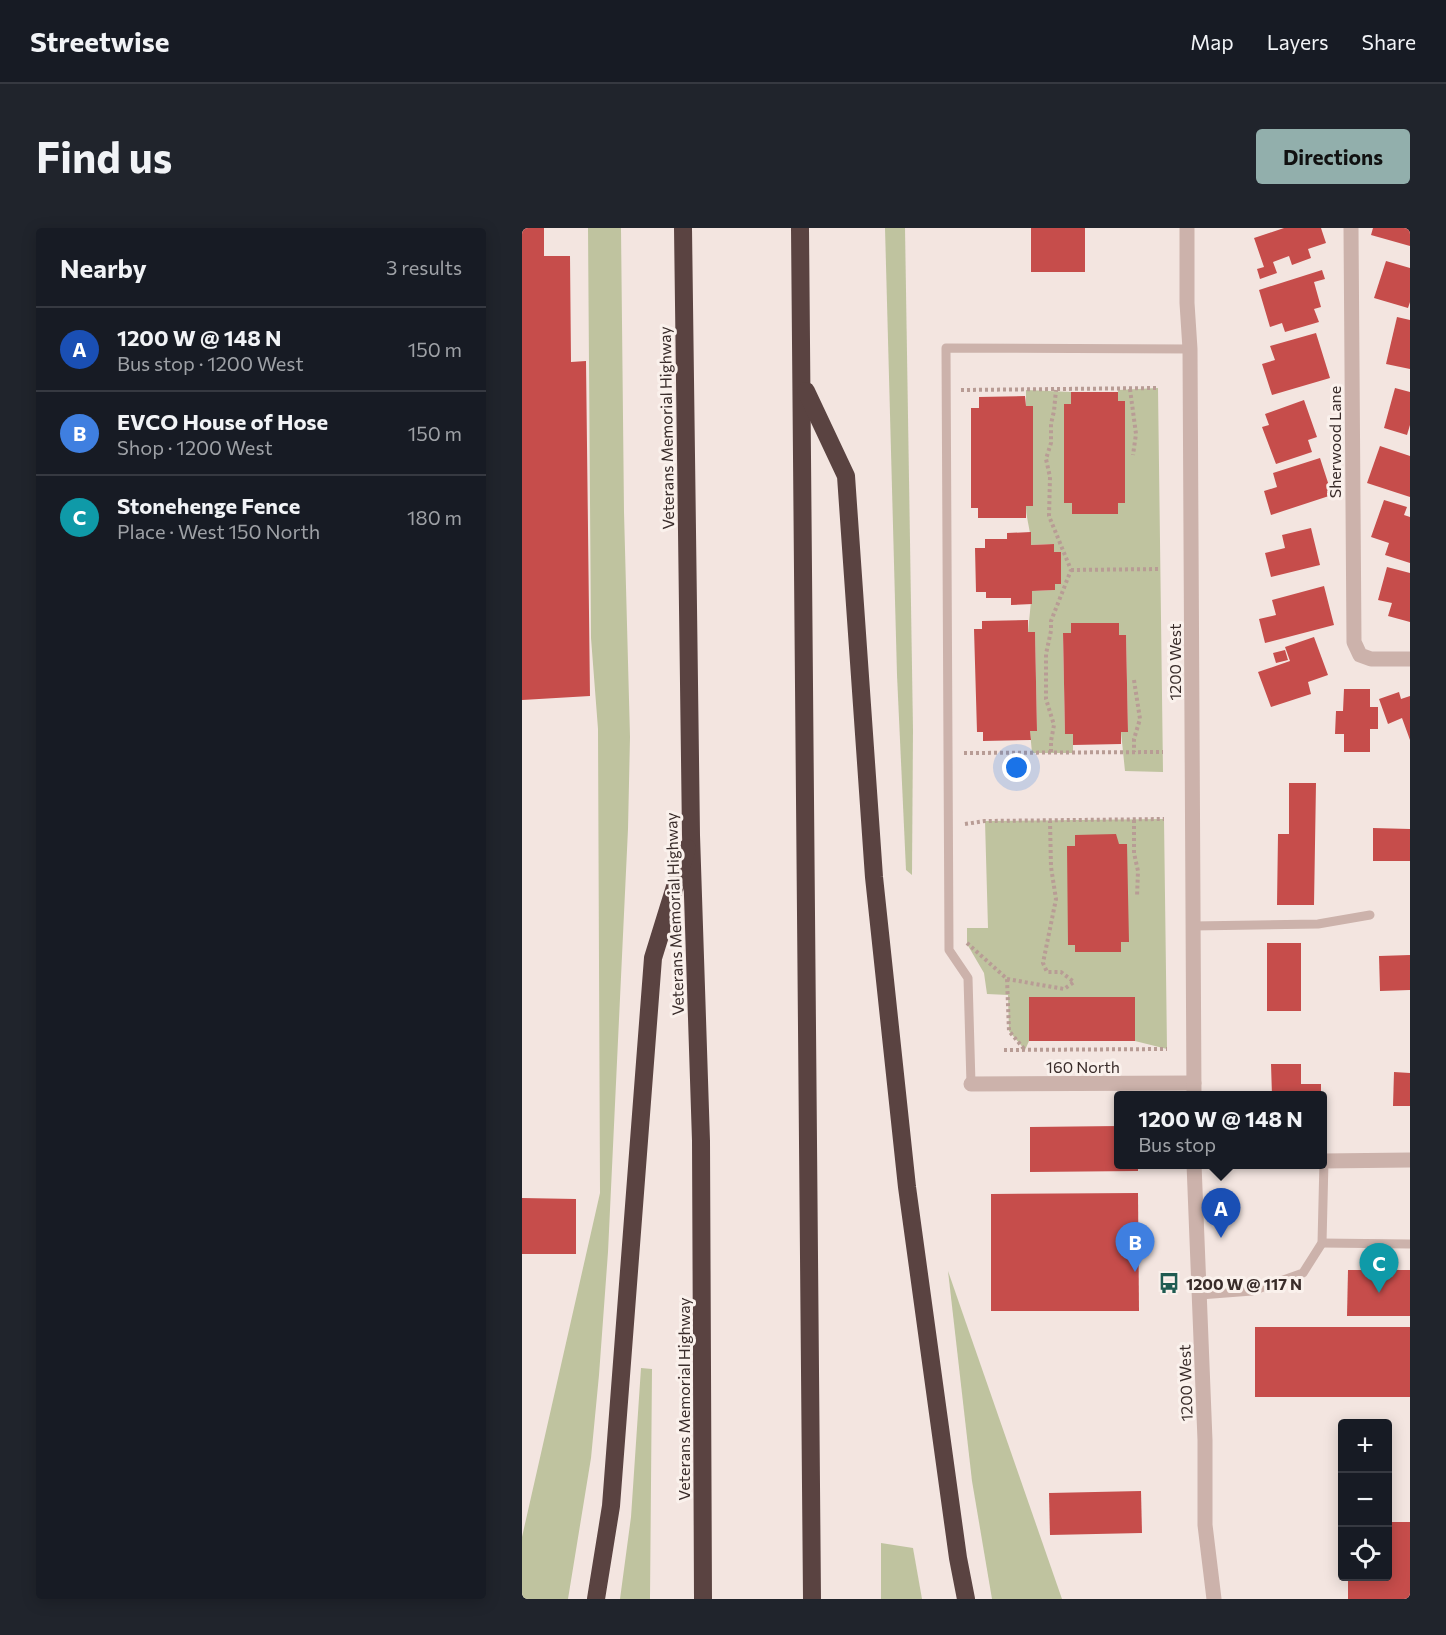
<!DOCTYPE html>
<html lang="en">
<head>
<meta charset="utf-8">
<style>
  :root { --surface:#171b24; --page:#20242c; --text:#f1f3f6; --muted:#9ea1a6; --line:#363941; --accent:#92afac }
  body { margin:0; font-family:Commissioner,sans-serif; background:var(--page); color:var(--text) }
  .controls { position:absolute; right:18px; bottom:18px; display:grid; overflow:hidden; border-radius:6px; box-shadow:0 3px 15px #0003 }
  .controls button { width:54px; height:54px; display:grid; place-items:center; padding:0; border:0; border-bottom:2px solid var(--line); background:var(--surface); color:var(--text); font:30px sans-serif }
  .you { position:absolute; left:495px; top:540px; width:21px; height:21px; margin:-15px; border:4px solid #fff; border-radius:50%; background:#1a73e8; box-shadow:0 0 0 9px #1a73e833 }
  .badge { display:grid; place-items:center; width:39px; height:39px; border-radius:50%; background:var(--accent); color:#fff; font-size:20px; font-weight:700 }
  .pin { position:absolute; translate:-50% -50px; filter:drop-shadow(0 2px 3px #0008) }
  .pin::after { content:''; position:absolute; top:32px; width:21px; height:18px; background:inherit; clip-path:polygon(0 0,100% 0,50% 100%) }
  .popup { position:absolute; left:592px; top:863px; width:213px; height:78px; box-sizing:border-box; display:grid; place-content:center; border-radius:6px; background:var(--surface); filter:drop-shadow(0 2px 4px #0005); font-size:20px; white-space:nowrap; color:var(--muted) }
  .popup b { font-size:22px; color:var(--text) }
  .popup::after { content:''; position:absolute; left:50%; top:100%; margin-left:-12px; border:12px solid transparent; border-top-color:var(--surface) }
  .list { margin:0; padding:0; list-style:none }
  h2 { display:flex; justify-content:space-between; align-items:center; height:78px; margin:0; padding:0 24px; font-size:26px }
  h2 small { font-size:20px; font-weight:400; color:var(--muted) }
  .list li { display:grid; grid-template-columns:39px 1fr auto; gap:18px; align-items:center; box-sizing:border-box; height:84px; padding:0 24px; border-top:2px solid var(--line) }
  .list b { display:block; font-size:22px; white-space:nowrap }
  .list p { margin:0; font-size:20px; white-space:nowrap; color:var(--muted) }
  .list em { font-size:20px; font-style:normal; color:var(--muted) }
  .icon { flex:none; width:33px; height:33px; fill:none; stroke:currentColor; stroke-width:2; stroke-linecap:round; stroke-linejoin:round }
  .map { position:relative; flex:none; width:888px; height:1371px; overflow:hidden; border-radius:6px }
  header { display:flex; align-items:center; gap:36px; box-sizing:border-box; height:84px; padding:0 30px; background:var(--surface); border-bottom:2px solid var(--line) }
  header strong { font-size:28px }
  nav { display:flex; gap:33px; margin-inline-start:auto; font-size:21px }
  .intro { display:flex; align-items:center; justify-content:space-between; box-sizing:border-box; height:144px; padding:0 36px }
  h1 { margin:0; font-size:42px }
  .button { padding:15px 27px; border-radius:6px; background:var(--accent); color:#111; font-size:21px; font-weight:700 }
  main { display:flex; gap:36px; padding:0 36px }
  aside { flex:1; background:var(--surface); border-radius:6px; box-shadow:0 3px 15px #0003 }
  .map>svg:first-child { display:block }
  .green { fill:#bfc39f }
  .building { fill:#c64d4b }
  .lines { fill:none; stroke-linecap:round; stroke-linejoin:round }
  .path { stroke:#b89c95; stroke-width:4; stroke-dasharray:3 3; stroke-linecap:butt }
  .service { stroke:#ccb2ab; stroke-width:9 }
  .minor { stroke:#ccb2ab; stroke-width:15 }
  .tertiary { stroke:#ccb2ab; stroke-width:15 }
  .motorway { stroke:#5a4341; stroke-width:18 }
  .labels { text-anchor:middle; dominant-baseline:central; stroke-width:6; stroke-linejoin:round; paint-order:stroke }
  .street-label { font-size:16px; fill:#392c2a; stroke:#faf1ec }
  .poi-label { font-size:16px; font-weight:bold; fill:#392c2a; stroke:#faf1ec; text-anchor:start }
</style>
</head>
<body>
<header>
<strong>Streetwise</strong>
<nav><a>Map</a><a>Layers</a><a>Share</a></nav>
</header>
<div class="intro"><h1>Find us</h1><a class="button">Directions</a></div>
<main>
<aside>
<h2>Nearby<small>3 results</small></h2>
<ul class="list">
<li><span class="badge" style="background:#1a4fb4">A</span><div><b>1200 W @ 148 N</b><p>Bus stop · 1200 West</p></div><em>150 m</em></li>
<li><span class="badge" style="background:#3f7fe0">B</span><div><b>EVCO House of Hose</b><p>Shop · 1200 West</p></div><em>150 m</em></li>
<li><span class="badge" style="background:#0f9aa8">C</span><div><b>Stonehenge Fence</b><p>Place · West 150 North</p></div><em>180 m</em></li>
</ul>
</aside>
<div class="map">
<svg width="888" height="1371" viewBox="0 0 888 1371">
  <rect width="100%" height="100%" fill="#f3e5e0"/>
  <g class="green">
    <path d="M66,0H99L102,284L108,509L106,601L86,1024L77,1147L69,1230L46,1371H0V1309L78,965L76,501L69,410Z"/>
    <path d="M363,0H383L391,502L390,647L384,642L375,447Z"/>
    <path d="M636,160L641,544L603,543L599,504H606L604,407H597L596,395H550L549,405H541L543,506H551V525H510L508,503L515,502L513,404H506L510,363L533,362V356H539V324H532V316L509,317C509,303 504,291 504,278L511,277V179L504,178V162L549,164V176H542V275H550V286H596V275L603,274V174L596,173V162Z"/>
    <path d="M642,591L645,821L613,813V769H508L507,813L503,822L487,803L486,767L465,766L462,745L445,716V700H466L463,593Z"/>
    <path d="M426,1043L540,1371H470L450,1253Z"/>
    <path d="M119,1140L130,1141L128,1371H98L109,1289Z"/>
    <path d="M359,1315L391,1320L400,1371H359Z"/>
  </g>
  <g class="building">
    <path d="M0,0H22V28H48L49,134L64,133L68,468L0,472Z"/>
    <rect x="509" y="0" width="54" height="44"/>
    <path d="M762,0H799L804,15L786,21L789,30L770,37L767,28L751,34L755,45L738,51L735,41L742,39L732,10Z"/>
    <path d="M851,0H888V18L849,7Z"/>
    <path d="M864,33L888,40V74L886,80L852,70Z"/>
    <path d="M800,42L803,51L792,54L799,79L792,81L797,94L763,104L760,95L748,99L737,62Z"/>
    <path d="M875,89L888,92V141L864,136Z"/>
    <path d="M794,105L808,150L750,167L740,136L753,132L748,118Z"/>
    <path d="M873,160L888,164V197L885,207L862,200Z"/>
    <path d="M549,164H596V173H603V275H596V286H550V275H542V176H549Z"/>
    <path d="M503,168L504,178H511V278H504V290H456V280H449V180H457V169Z"/>
    <path d="M782,172L795,209L786,212L790,224L754,236L740,199L747,197L743,186Z"/>
    <path d="M858,218L888,228V269L845,255Z"/>
    <path d="M798,230L810,267L749,287L742,263L755,259L751,245Z"/>
    <path d="M862,272L885,279L882,287L888,289V335L863,327L867,315L849,309Z"/>
    <path d="M789,300L798,337L749,349L743,325L763,320L760,307Z"/>
    <path d="M509,304V317L532,316V324H539V356H533V362L510,363V376L489,377V370H464V364H454L453,320H463V311H485V305Z"/>
    <path d="M865,339L888,345V394L866,388L870,375L856,372Z"/>
    <path d="M802,358L812,397L743,415L737,391L754,387L750,372Z"/>
    <path d="M506,392V404H513L515,503H508L509,512L461,513V504H455L452,401H460V393Z"/>
    <path d="M549,395H597V407H604L606,504H599V516L551,517V506H543L541,405H549Z"/>
    <path d="M792,409L806,447L786,454L789,466L749,479L736,444L768,433L763,419Z"/>
    <path d="M763,422L766,432L754,435L751,425Z"/>
    <path d="M822,461H848V479H856V501H848V524H822V506H813L814,483H821Z"/>
    <path d="M877,464L879,471L888,468V512L880,490L866,496L857,471Z"/>
    <path d="M767,555H794L792,677H755L756,606H767Z"/>
    <path d="M851,600L888,601V633H851Z"/>
    <path d="M594,606L597,616H605L607,714H599V724H553V717H546L545,618H553V607Z"/>
    <rect x="745" y="715" width="34" height="68"/>
    <path d="M888,727V762L858,763L857,728Z"/>
    <rect x="507" y="769" width="106" height="44"/>
    <path d="M749,836H779V856H799V868H750Z"/>
    <path d="M872,844L888,845V878H871Z"/>
    <path d="M597,898V936H616V943L508,944V899Z"/>
    <path d="M616,965L617,1083H469V966Z"/>
    <path d="M0,970L54,971V1026H0Z"/>
    <path d="M826,1042H888V1088H825Z"/>
    <rect x="733" y="1099" width="155" height="70"/>
    <path d="M619,1263L620,1305L528,1307L527,1265Z"/>
    <path d="M866,1294H888V1371H826V1348H866Z"/>
  </g>
  <g class="lines">
    <g class="path">
      <path d="M608,161L614,206L611,227"/>
      <path d="M439,162L636,160"/>
      <path d="M549,342L639,341"/>
      <path d="M612,452L618,491L612,511V524"/>
      <path d="M529,524V513L532,497L524,471V426L529,403V393L549,342L527,288L528,249L524,231L529,215V196L532,183L534,162"/>
      <path d="M442,525L641,524"/>
      <path d="M612,592V625L616,643L615,669"/>
      <path d="M443,596L463,593L642,591"/>
      <path d="M445,715L485,751L487,803L503,822"/>
      <path d="M485,751L542,761L552,754L539,744H525L521,735L534,671L529,639L528,593"/>
      <path d="M482,822L645,821"/>
    </g>
    <g class="service">
      <path d="M671,698L796,696L848,687"/>
      <path d="M449,856L446,750L427,722L424,120L668,121"/>
      <path d="M800,1015L887,1016"/>
      <path d="M678,1067L730,1063L781,1045L800,1015L802,933"/>
    </g>
    <g class="minor">
      <path d="M829,0L832,414L838,427L849,431H888"/>
      <path d="M449,856L672,855"/>
      <path d="M801,933L888,932"/>
    </g>
    <g class="tertiary">
      <path d="M665,0V75L668,121L672,868"/>
      <path d="M672,936L683,1212V1297L692,1371"/>
    </g>
    <g class="motorway">
      <path d="M161,0L169,607L179,913L181,1371"/>
      <path d="M278,0L290,1371"/>
      <path d="M284,163L324,248L352,649L385,959L416,1185L436,1330L444,1371"/>
      <path d="M74,1371L89,1278L131,730L165,620"/>
    </g>
  </g>
  <defs>
    <symbol id="bus-bare" viewBox="-9 -9 18 18"><path d="M-5-6H5V4H4V6H2V4H-2V6H-4V4H-5ZM-3.5-4V0h7V-4ZM-3.5 1.2v1.5H-2V1.2ZM2 1.2v1.5H3.5V1.2Z" fill="#1f5b51" stroke="#faf1ec" stroke-width="2.5" paint-order="stroke"/></symbol>
  </defs>
  <g fill-rule="evenodd">
    <use href="#bus-bare" x="632" y="1040" width="30" height="30"/>
  </g>
  <g class="labels">
    <g class="street-label">
      <text transform="translate(144 200) rotate(-91)">Veterans Memorial Highway</text>
      <text transform="translate(812 214) rotate(-90)">Sherwood Lane</text>
      <text transform="translate(652 434) rotate(-90)">1200 West</text>
      <text transform="translate(152 686) rotate(-92)">Veterans Memorial Highway</text>
      <text x="561" y="838">160 North</text>
      <text transform="translate(663 1155) rotate(-92)">1200 West</text>
      <text transform="translate(161 1171) rotate(-90)">Veterans Memorial Highway</text>
    </g>
    <g class="poi-label">
      <text x="664" y="1055">1200 W @ 117 N</text>
    </g>
  </g>
</svg>
<div class="controls">
<button>+</button>
<button>−</button>
<button><svg class="icon" aria-label="locate" viewBox="0 0 24 24"><circle cx="12" cy="12" r="6"/><path d="M12 2v4M12 18v4M2 12h4M18 12h4"/></svg></button>
</div>
<div class="you"></div>
<div class="pin badge" style="left:699px;top:1010px;background:#1a4fb4">A</div>
<div class="popup"><b>1200 W @ 148 N</b>Bus stop</div>
<div class="pin badge" style="left:613px;top:1044px;background:#3f7fe0">B</div>
<div class="pin badge" style="left:857px;top:1065px;background:#0f9aa8">C</div>
</div>
</main>
</body>
</html>
